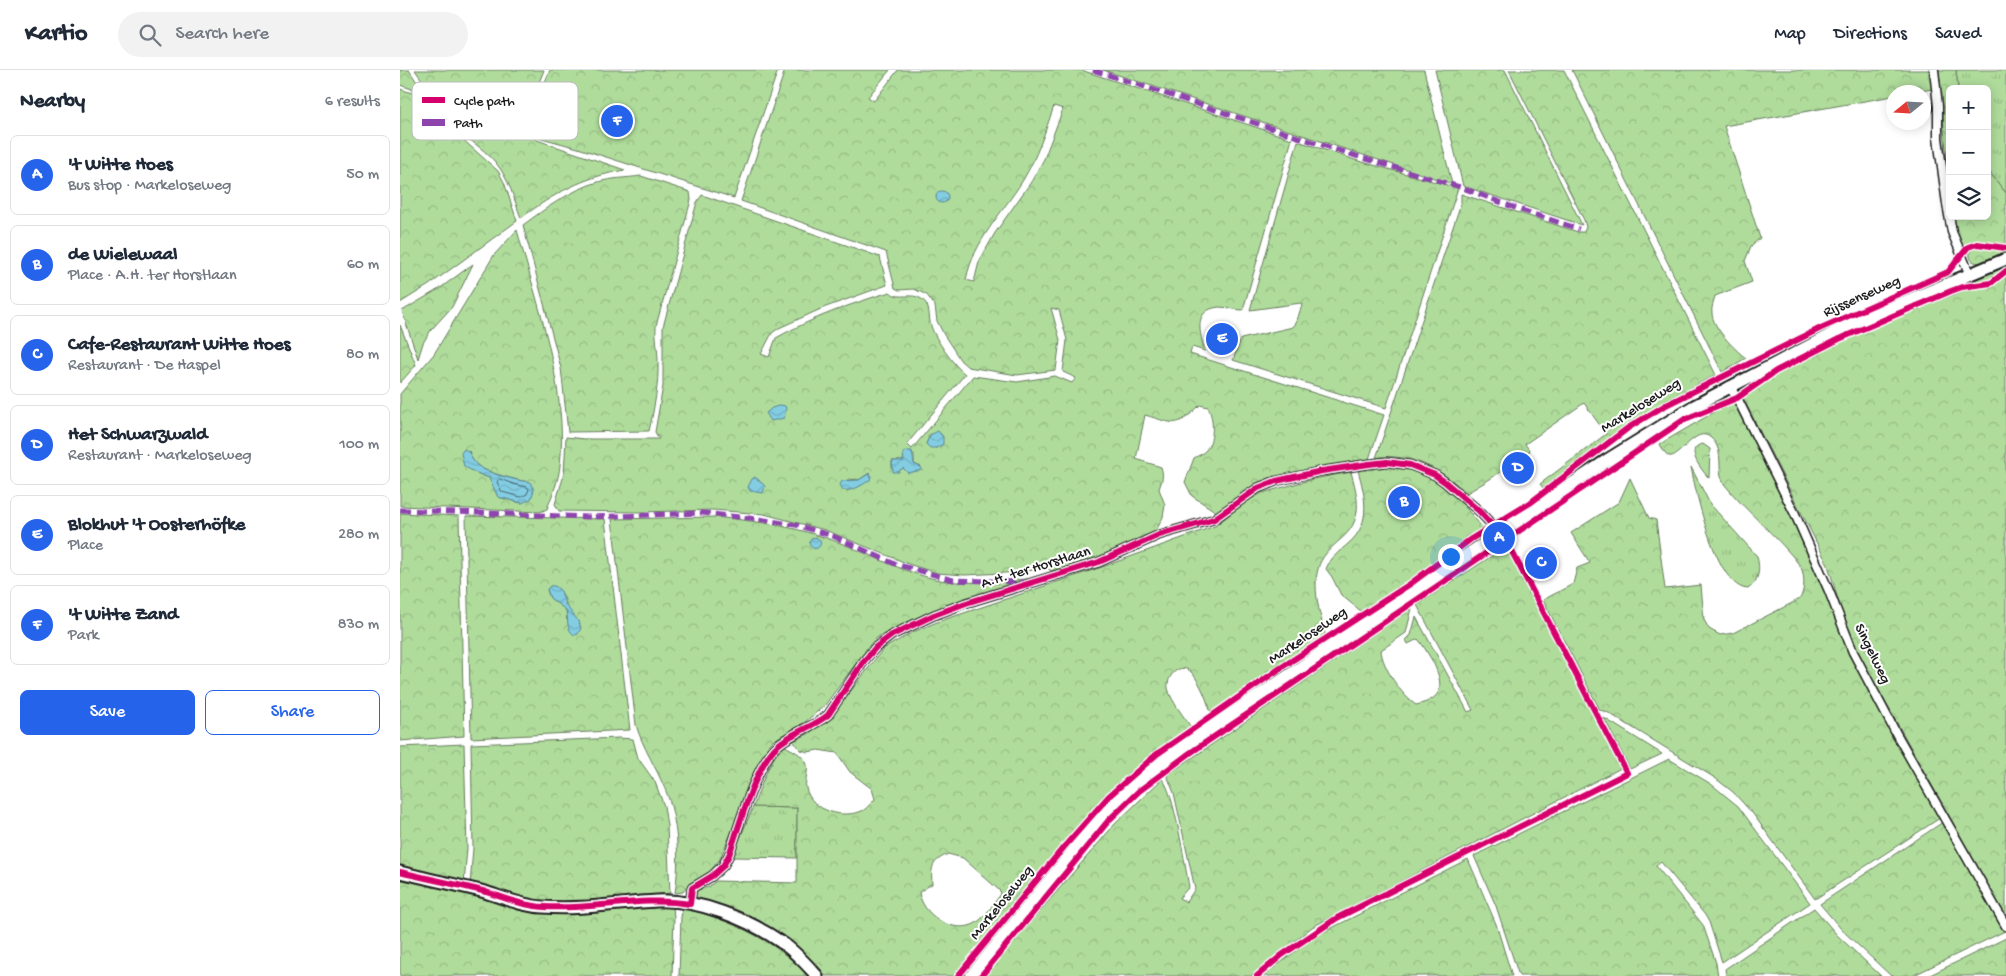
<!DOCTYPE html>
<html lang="en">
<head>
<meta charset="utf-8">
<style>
  :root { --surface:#fff; --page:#f2f2f3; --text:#1f2937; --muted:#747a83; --line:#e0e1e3; --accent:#2563eb }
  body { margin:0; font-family:"Gochi Hand",sans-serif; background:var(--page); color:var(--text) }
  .controls { position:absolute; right:15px; top:15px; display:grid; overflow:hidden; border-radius:8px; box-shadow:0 2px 12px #0003 }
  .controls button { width:45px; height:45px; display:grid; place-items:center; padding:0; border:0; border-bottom:1px solid var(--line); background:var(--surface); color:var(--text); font:25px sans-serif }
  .compass { position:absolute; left:1486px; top:15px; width:45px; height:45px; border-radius:50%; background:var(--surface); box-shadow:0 2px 12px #0003; rotate:252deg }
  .you { position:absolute; left:1050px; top:486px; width:18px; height:18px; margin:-12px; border:4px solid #fff; border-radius:50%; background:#1a73e8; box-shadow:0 0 0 8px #1a73e833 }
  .badge { display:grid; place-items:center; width:32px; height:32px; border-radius:50%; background:var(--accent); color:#fff; font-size:16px; font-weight:700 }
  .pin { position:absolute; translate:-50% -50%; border:2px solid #fff; box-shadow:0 1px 5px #0006 }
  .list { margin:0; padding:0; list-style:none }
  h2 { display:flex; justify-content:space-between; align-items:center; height:65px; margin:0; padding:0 20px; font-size:21px }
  h2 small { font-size:16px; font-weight:400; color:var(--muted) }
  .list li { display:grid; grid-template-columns:32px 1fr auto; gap:15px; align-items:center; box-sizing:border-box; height:80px; margin:0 10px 10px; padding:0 10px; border:1px solid var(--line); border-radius:8px }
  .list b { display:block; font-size:19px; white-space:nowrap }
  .list p { margin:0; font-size:16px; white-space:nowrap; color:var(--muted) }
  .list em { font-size:16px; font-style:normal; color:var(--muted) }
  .actions { display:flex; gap:10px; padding:15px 20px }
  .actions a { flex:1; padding:11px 0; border:1px solid var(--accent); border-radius:8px; text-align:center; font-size:18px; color:var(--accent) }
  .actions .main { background:var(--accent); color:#fff }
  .icon { flex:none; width:28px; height:28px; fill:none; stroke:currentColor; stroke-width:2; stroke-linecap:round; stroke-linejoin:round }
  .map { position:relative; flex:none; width:1606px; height:906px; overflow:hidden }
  header { display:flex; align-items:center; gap:30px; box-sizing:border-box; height:70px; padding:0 25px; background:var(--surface); border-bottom:1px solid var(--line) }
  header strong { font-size:24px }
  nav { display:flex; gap:28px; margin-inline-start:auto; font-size:18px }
  .search { width:350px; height:45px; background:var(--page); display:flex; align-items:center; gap:12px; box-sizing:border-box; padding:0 18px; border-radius:28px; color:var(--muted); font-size:19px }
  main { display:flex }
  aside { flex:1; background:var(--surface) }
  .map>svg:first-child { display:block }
  .grass { fill:url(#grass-tufts); stroke:#667c5c }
  .forest { fill:url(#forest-crowns); stroke:#667c5c; fill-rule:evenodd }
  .water { fill:url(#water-waves); stroke:#5a8693 }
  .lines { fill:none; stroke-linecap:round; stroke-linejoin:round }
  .shore { stroke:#45636c; stroke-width:1 }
  .street-casing { stroke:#1c1c1c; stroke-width:11 }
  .secondary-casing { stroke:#1c1c1c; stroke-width:15 }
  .street { stroke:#fff; stroke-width:8 }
  .secondary { stroke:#fff; stroke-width:11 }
  .quiet { stroke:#8e44ad; stroke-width:5; stroke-dasharray:10 5; stroke-linecap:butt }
  .cycleway-casing { stroke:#fff; stroke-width:9 }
  .cycleway { stroke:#d6006c; stroke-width:6 }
  .labels { text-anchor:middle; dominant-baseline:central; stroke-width:4; stroke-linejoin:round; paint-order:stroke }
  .street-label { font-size:15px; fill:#1c1c1c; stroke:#fff }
  .key { fill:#fff; stroke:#bbb; stroke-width:1 }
  .key-label { font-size:14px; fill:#1c1c1c }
</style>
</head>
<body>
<header>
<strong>Kartio</strong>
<div class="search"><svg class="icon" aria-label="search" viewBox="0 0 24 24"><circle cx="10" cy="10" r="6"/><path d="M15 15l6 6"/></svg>Search here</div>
<nav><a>Map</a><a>Directions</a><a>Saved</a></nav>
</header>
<main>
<aside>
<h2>Nearby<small>6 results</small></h2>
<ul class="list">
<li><span class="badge">A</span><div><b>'t Witte Hoes</b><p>Bus stop · Markeloseweg</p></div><em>50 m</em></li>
<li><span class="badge">B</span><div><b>de Wielewaal</b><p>Place · A.H. ter Horstlaan</p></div><em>60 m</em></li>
<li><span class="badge">C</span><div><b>Cafe-Restaurant Witte Hoes</b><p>Restaurant · De Haspel</p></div><em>80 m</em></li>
<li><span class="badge">D</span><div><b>Het Schwarzwald</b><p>Restaurant · Markeloseweg</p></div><em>100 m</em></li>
<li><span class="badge">E</span><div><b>Blokhut 't Oosterhöfke</b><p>Place</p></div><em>280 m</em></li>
<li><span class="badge">F</span><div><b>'t Witte Zand</b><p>Park</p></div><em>830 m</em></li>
</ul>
<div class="actions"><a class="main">Save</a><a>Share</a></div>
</aside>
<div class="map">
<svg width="1606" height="906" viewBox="0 0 1606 906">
  <defs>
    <pattern id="grass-tufts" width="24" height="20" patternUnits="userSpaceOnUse" patternTransform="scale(1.25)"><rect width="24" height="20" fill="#afdc9b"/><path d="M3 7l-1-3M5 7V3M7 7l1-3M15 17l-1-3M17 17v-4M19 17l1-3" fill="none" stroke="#96bc85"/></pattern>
    <pattern id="forest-crowns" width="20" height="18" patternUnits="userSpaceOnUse" patternTransform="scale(1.25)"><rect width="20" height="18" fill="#afdc9b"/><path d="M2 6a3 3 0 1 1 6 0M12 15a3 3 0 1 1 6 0" fill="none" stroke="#96bc85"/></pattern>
    <pattern id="water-waves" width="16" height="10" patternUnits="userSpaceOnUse" patternTransform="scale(1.25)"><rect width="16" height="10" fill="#83cde3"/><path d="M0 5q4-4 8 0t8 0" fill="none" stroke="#71afc2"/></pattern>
  </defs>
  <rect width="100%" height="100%" fill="#fff"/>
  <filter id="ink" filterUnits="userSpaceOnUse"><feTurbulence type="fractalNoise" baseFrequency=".02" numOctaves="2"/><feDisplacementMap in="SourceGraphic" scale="10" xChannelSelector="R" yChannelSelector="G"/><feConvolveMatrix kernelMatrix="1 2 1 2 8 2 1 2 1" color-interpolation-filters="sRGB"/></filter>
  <g filter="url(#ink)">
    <g class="grass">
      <path d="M1556,0H1606V123L1587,99V19H1558Z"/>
      <path d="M1606,193V198C1598,205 1589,213 1577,212L1575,206Z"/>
      <path d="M1291,397L1310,434L1357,486C1360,499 1360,510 1348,519C1316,518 1296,423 1291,397Z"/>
      <path d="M353,737L397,738V788L332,787Z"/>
    </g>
    <g class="forest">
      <path d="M0,0H9L24,23L0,15Z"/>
      <path d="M15,0H144L122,55L32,24Z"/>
      <path d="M150,0H378L334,128L178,78L138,67L126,58Z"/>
      <path d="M385,0H490L468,27L474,31L498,0H681L892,69L843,240C835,240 827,237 819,237C792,240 800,264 805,281L792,277L790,284L984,345L969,389L904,402L856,416L818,443L792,426L785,412L794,388C797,386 801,385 804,382C815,372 814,349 808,337L800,335C776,359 776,354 745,345L736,389L761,397C764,406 762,410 759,419L765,435L763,447L755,463L698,489L652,501L645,497L624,502L565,505L537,503L511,495L425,460L364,444L313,440L240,442L159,441L155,434L164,405L166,367L184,369H259L255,362L263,316V257L297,132L302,125L480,187L487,215L423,238L379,258L372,263L361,284L369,287L376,268C412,248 450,234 490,222C499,231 512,221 523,230C531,237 528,247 531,256C535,269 554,296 565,304L507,374L512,379L573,306L617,312L655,306L672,313L676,308L663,302L667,270L659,240L651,238L660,270L656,300L617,305L568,297L561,291L544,265L537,251L535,236L527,225L514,219L499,220L495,218L486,182L341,131ZM654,36L663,39L644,89L631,112L595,163L579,192L574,212L566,210C574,170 602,144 623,110C637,87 645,62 654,36ZM540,363L543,367L540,376L536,378L526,374L530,365ZM514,384V394L521,397L506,401L503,398L498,402L492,399V391H503L505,388ZM469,403L462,415L446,421L448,409L459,410Z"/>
      <path d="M703,0H1024L1052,114Z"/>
      <path d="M1035,0H1105L1182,155L1063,116Z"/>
      <path d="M1109,0H1164L1316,305L1298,314L1248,344L1144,419L1140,414L1206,364L1184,333L1125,374L1130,381L1090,409L1067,423C1042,400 1010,382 976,388L1061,133V124L1178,162H1184L1186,157L1184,150Z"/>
      <path d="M1172,0H1531L1533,19L1513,22H1494L1493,26L1324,56L1360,168L1351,176L1345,191L1352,212L1315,226C1314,231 1311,238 1312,243C1312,257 1335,280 1346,288L1322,302Z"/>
      <path d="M1538,0H1556L1558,19H1550V119Z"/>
      <path d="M0,19L30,29L36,41L50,58L98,101L104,112L117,151L29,215L0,233Z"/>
      <path d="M37,32L121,59L137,70L225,100C183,107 155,123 121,148C114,129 109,109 96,93C77,70 50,63 37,32Z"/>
      <path d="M898,71L955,90L1058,118L986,338L833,290L841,269L893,257L896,253L902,235L901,233L850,240Z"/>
      <path d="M1587,99L1606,123V175L1582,172L1561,176L1552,146H1587Z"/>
      <path d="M241,106L290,122L291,130L256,256C255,268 258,279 258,291C259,314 254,339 249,361L168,362L161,298L123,155C146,138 171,120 198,112C212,108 227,108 241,106Z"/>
      <path d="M117,160C136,230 169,323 160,395C159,410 152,425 147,439L140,442L0,436V324L34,284L94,185ZM69,381C71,386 73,392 77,395C84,402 119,411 130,412L122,433L98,427L89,408L74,402Z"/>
      <path d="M1578,177L1606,181V184C1595,188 1567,203 1570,181Z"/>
      <path d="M73,194L52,237L31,260L23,273L18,289L2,241L39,219Z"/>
      <path d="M1606,204V847L1457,582L1446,557L1428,495L1343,328V324C1412,278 1492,250 1568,219L1590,217Z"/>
      <path d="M0,255L16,295L0,313Z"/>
      <path d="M1333,331L1421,507L1433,543L1449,585L1540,748L1415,829L1353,744L1333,722L1315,708L1207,642L1200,640L1143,530L1173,514L1177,498L1190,493L1171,463L1219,432L1230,408L1249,448L1256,450L1265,519L1301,515L1304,550L1309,559L1320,565L1333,563L1400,529C1405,518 1405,508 1401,497C1379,467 1348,444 1325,415C1315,403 1326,381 1311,368C1296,354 1280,389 1269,386C1265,384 1262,378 1260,374Z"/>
      <path d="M1303,374L1310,379L1309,408C1302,401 1283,377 1303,374Z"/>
      <path d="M985,396C1032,396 1058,427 1085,461L962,542L941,525L932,507L926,499C930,488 940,481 949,473C972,453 965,426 958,400Z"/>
      <path d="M951,402C958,427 964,450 941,469C931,478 921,486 918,499C912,521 921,547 926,568L812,646C807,631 802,615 792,603C782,591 766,605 768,618C771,632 785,647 792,659L744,693L694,738L613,838L555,906H425C384,860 352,847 294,830V821L308,817L316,811L397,813V738L353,737C359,722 371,683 385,676C392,680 402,684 406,692C410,700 404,709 406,718C411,741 444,750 464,740C468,737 472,732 475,729L472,719L450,702L437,683L418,680L408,682L401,680L393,671L408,664L434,643L483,579L513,562L537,552L705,496L815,456L847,431L862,423L913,409ZM548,784L563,788L600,821L601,824C593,834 583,851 572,855C550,863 522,844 519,822L532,814C531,797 531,792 548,784Z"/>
      <path d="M0,443L59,446L64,666L0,671Z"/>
      <path d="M66,446L205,449L230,660L71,668ZM150,516C165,517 168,538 167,550L166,540L150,528L147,520Z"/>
      <path d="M313,447C359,451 400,457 443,474C474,486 503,502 535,509C565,516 597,510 627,509L514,549L478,567L472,572L425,635L405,652L374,670L368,676L320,789L307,805L289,814L283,822L275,823C280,792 278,748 265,719C256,697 243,678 236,655L212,449Z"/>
      <path d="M1107,476L1187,630L1221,698L912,857L851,906H584L715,754L762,709C774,720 785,796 789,817L779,828L786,832L795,819L774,723L767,705L1012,538L1006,563L981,580C982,597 1002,626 1016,635C1044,629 1044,615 1033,592C1028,584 1024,576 1018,569L1008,574L1006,570L1011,565L1016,547L1068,642L1073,640L1017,535Z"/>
      <path d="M1204,648L1262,684L1230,699Z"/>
      <path d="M219,668L233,669L238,688L255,712L264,736L267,756L270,823L184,834L141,832L70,816L73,778L71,674Z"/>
      <path d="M64,674L67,778L64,814L0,799V677Z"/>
      <path d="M1269,689L1311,714L1338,736L1410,833L1322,892L1309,852L1305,845L1261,792L1256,796L1303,855L1316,893L1318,906H1119L1096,836L1074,786Z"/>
      <path d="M1543,752L1605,861L1512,906H1491L1442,860L1420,834Z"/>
      <path d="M1068,789L1096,854L1112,906H863L916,866Z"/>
      <path d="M0,808L115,835L160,844L196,843L263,836L273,837L274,847L272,906H0Z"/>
      <path d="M283,837C330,851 375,869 408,906H279L281,847Z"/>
      <path d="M1414,838L1437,865L1481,906H1326L1325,899Z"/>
      <path d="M1606,868V906H1528Z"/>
    </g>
    <g class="water">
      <circle cx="542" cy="127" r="6"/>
      <path d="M381,335L385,336L386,338L384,348L371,351L366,343L372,338Z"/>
      <path d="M538,361L543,367V374L536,378H530L526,374L530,365Z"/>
      <path d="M64,379C71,382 71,389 76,394C84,403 118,411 130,412L134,420L131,429L122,433L98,427L89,408L74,402L64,396L61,383Z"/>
      <path d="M507,381H512L514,394L521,397L522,400L508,403L503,398L498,402H493L492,391H504L503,383Z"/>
      <path d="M470,403L471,406L470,410C462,415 452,422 443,420L440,415L442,411L459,410Z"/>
      <path d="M355,407L365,416L363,423L350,421L348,417L352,409Z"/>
      <circle cx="415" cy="473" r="5.5"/>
      <path d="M150,516H155L161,521L165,534L179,552L181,558L178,564L174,565C165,558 169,549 166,540L150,528L147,519Z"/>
    </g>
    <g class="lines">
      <path class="shore" d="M100,409L113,414L127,417L129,419L127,424L121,427L102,422L97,412Z"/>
      <defs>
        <g id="street">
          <path d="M1534,0L1538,36V68L1547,134L1552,162L1569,203"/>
          <path d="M1329,316L1337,328L1395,444L1429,521L1453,582L1497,665L1606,856"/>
          <path d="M290,834L292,818L312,806L323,796L329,785C339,757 356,693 378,675C393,662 413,657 428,645L464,591L476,577L492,565L534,545L566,533L699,492L759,465L814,449L858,418L876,411L922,401L969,394L987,392L1010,395L1035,405L1045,412L1079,441L1106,470"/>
        </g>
        <g id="secondary">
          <path d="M0,802C28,809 57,815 85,822C104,828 123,836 143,837C181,840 219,833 257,831C298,829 348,849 381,872C395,881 406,894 417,906"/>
          <path d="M571,906L703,745L730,717L784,676L1207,390L1294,336L1445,257L1606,189"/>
        </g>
      </defs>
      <use href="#street" class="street-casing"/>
      <use href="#secondary" class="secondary-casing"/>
      <use href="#street" class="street"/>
      <use href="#secondary" class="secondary"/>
      <g class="quiet">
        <path d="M693,0L956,86L1060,117L1121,140L1179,159"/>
        <path d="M0,440L190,447L303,443L358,449L396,455L433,466L495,494L553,510L622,512"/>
      </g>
      <defs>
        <g id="cycleway">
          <path d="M0,802C28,809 57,814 86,822C105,828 124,836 145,837C193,840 242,826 290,834L292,818L312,806L323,796L329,785C339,757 356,693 378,675C393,662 413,657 428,645L464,591L476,577L492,565L534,545L566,533L699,492L759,465L814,449L858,418L876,411L922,401L969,394L987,392L1010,395L1035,405L1045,412L1079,441L1106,470L1227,703L937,848L882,885L857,906"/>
          <path d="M558,906L664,777L709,726L757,684L882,597L1010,514L1071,469L1130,433L1228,358L1264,336L1421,258L1548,202L1568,177L1577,174L1606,178"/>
          <path d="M581,906L709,750L739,721L790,683L1285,349L1337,328L1376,301L1439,269L1551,221L1562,217L1591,213L1606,201"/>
        </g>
      </defs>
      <use href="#cycleway" class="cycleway-casing"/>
      <use href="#cycleway" class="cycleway"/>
    </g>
  </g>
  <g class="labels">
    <g class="street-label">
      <text transform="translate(1462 227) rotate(-24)">Rijssenseweg</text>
      <text transform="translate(1241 336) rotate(-32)">Markeloseweg</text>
      <text transform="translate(636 498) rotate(-17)">A.H. ter Horstlaan</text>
      <text transform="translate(908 566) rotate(-34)">Markeloseweg</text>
      <text transform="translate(1472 584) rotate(64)">Singelweg</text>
      <text transform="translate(602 833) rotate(-51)">Markeloseweg</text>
    </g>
  </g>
  <rect x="12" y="12" width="166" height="58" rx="8" class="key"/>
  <rect x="22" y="27" width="23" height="6" fill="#d6006c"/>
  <rect x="22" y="49" width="23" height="7" fill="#8e44ad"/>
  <g class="key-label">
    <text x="54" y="35">Cycle path</text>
    <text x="54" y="57">Path</text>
  </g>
</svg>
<div class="controls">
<button>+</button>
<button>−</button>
<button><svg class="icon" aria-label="layers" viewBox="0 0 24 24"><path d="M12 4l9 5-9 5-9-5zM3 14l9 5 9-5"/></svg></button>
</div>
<svg class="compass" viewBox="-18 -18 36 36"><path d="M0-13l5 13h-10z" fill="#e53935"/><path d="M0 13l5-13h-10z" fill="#747a83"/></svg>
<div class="you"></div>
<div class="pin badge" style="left:1099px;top:468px">A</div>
<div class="pin badge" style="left:1004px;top:432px">B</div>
<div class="pin badge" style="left:1141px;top:493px">C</div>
<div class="pin badge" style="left:1118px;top:398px">D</div>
<div class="pin badge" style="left:822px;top:269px">E</div>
<div class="pin badge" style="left:217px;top:51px">F</div>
</div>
</main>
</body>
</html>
